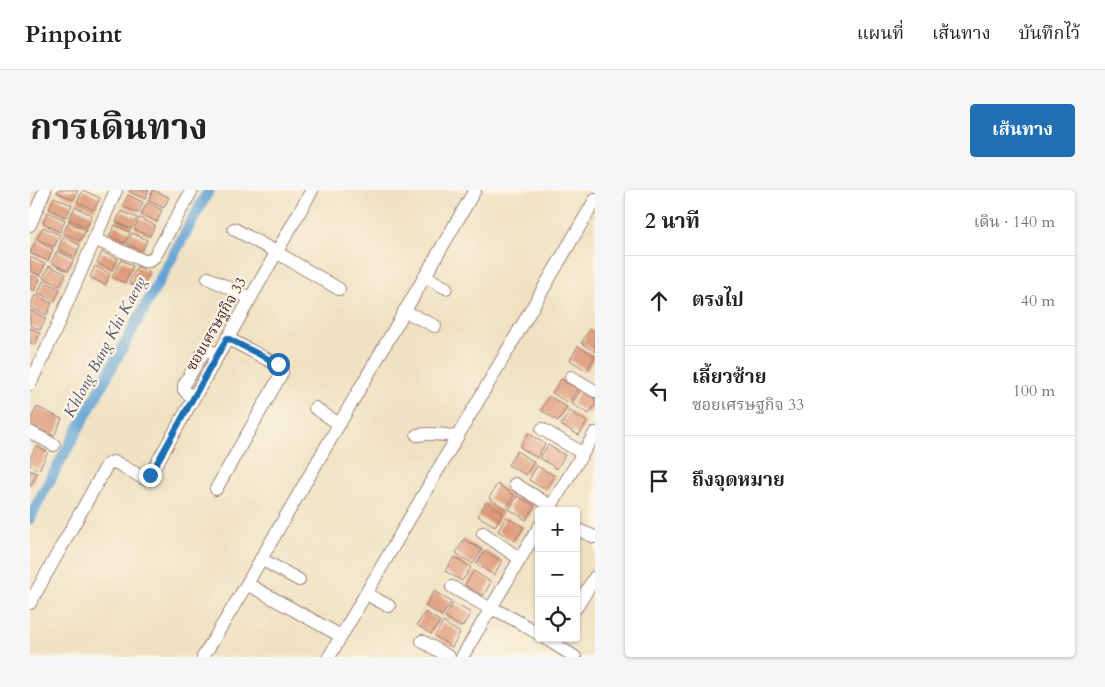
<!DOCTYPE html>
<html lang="th">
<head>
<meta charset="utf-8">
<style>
  :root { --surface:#fff; --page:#f6f6f6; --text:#222; --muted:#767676; --line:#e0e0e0; --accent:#1f6fb2 }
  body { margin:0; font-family:Cardo,"Noto Serif Thai",serif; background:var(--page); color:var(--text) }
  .controls { position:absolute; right:15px; bottom:15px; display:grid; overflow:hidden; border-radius:5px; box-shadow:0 1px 4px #0004 }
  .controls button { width:45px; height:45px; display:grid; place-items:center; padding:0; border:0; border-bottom:1px solid var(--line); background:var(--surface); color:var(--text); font:25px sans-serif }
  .stop { position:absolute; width:15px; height:15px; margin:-11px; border:4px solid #1f6fb2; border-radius:50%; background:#fff }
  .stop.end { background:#1f6fb2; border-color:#fff; box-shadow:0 1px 5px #0008 }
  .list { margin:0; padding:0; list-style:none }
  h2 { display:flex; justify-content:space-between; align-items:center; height:65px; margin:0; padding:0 20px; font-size:21px }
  h2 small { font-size:16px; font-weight:400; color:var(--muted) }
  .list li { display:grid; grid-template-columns:32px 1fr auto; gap:15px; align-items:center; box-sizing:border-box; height:90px; padding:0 20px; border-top:1px solid var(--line) }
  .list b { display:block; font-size:19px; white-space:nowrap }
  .list p { margin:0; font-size:16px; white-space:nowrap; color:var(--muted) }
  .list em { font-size:16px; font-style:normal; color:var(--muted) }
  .icon { flex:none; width:28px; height:28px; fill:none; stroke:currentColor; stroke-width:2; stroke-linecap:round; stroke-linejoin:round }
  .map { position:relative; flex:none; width:565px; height:467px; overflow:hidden; border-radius:5px }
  header { display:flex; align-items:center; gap:30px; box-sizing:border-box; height:70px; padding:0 25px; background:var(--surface); border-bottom:1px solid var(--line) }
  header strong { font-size:24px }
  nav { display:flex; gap:28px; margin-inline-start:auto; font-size:18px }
  .intro { display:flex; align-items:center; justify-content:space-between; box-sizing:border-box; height:120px; padding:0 30px }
  h1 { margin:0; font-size:35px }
  .button { padding:12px 22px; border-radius:5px; background:var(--accent); color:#fff; font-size:18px; font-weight:700 }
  main { display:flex; gap:30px; padding:0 30px }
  aside { flex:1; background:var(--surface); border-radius:5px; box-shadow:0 1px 4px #0004 }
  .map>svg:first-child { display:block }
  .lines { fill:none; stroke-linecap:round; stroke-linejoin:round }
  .canal { stroke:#5fa1d2; stroke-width:11 }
  .building { fill:#dd9676 }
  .minor-casing { stroke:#9c8076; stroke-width:14 }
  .minor { stroke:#fff; stroke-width:12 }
  .route { stroke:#1f6fb2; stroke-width:6 }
  .labels { text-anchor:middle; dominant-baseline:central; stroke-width:4.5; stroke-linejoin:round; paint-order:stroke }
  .street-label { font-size:15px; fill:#4a1f2b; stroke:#fcf5e5 }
  .water-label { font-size:16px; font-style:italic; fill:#52536e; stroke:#fcf5e5 }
</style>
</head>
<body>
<header>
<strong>Pinpoint</strong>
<nav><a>แผนที่</a><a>เส้นทาง</a><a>บันทึกไว้</a></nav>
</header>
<div class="intro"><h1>การเดินทาง</h1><a class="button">เส้นทาง</a></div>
<main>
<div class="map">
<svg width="565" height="467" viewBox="0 0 565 467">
  <rect width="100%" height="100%" fill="#fcf5e5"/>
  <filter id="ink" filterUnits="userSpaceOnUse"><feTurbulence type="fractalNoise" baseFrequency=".02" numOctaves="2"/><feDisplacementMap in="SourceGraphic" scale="10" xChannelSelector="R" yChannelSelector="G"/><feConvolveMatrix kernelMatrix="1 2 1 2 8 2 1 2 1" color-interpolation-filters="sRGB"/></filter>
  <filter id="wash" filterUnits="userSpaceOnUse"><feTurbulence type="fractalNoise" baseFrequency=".0096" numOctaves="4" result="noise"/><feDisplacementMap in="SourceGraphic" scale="20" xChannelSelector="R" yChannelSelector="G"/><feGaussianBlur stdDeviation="1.12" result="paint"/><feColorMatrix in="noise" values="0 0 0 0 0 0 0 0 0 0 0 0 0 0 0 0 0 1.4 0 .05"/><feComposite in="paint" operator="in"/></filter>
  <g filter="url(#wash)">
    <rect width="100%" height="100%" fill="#efe1c1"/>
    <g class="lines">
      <path class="canal" d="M0,329L9,310L179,0"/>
    </g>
    <g id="blocks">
      <g class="building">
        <path d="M28,0H48L44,10L27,2Z"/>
        <path d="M53,0L70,8L64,20L47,12Z"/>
        <path d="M100,0H119L115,9L99,2Z"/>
        <path d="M123,0L139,7L134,18L118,11Z"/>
        <path d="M98,5L113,12L108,23L93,16Z"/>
        <path d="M24,7L42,15L36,27L19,19Z"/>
        <path d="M117,13L132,20L127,32L111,24Z"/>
        <path d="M45,17L62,25L57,37L39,29Z"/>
        <path d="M91,21L107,28L101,39L86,32Z"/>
        <path d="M18,22L35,30L30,42L13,33Z"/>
        <path d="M109,28L125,35L120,46L104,39Z"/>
        <path d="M39,31L56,40L50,51L33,43Z"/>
        <path d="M85,35L100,42L95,53L79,46Z"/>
        <path d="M13,37L30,45L24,57L7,49Z"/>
        <path d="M102,43L117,50L112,61L97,54Z"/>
        <path d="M33,47L50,55L45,67L28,59Z"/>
        <path d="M6,51L23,59L18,71L0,63Z"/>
        <path d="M27,61L44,69L38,81L21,73Z"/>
        <path d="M72,62L88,69L82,80L67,73Z"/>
        <path d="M0,67L15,74L10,86L0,81Z"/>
        <path d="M91,70L103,76L95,93L82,87Z"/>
        <path d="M19,76L36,84L30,96L13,88Z"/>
        <path d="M65,76L80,84L75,95L60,87Z"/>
        <path d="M107,76L120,83L111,100L99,93Z"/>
        <path d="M0,85L10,89L4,101L0,99Z"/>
        <path d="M13,91L30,99L25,111L8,103Z"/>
        <path d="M5,105L22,113L17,125L0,117Z"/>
        <path d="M0,120L16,128L10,140L0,135Z"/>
        <path d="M0,138L10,143L5,155L0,153Z"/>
        <path d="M560,139L565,142V162L551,153Z"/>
        <path d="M548,156L565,166L557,181L540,170Z"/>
        <path d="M531,189L548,199L539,213L522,203Z"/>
        <path d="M551,200L565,209V215L559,224L542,214Z"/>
        <path d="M519,206L537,217L528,231L511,220Z"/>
        <path d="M7,217L32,229L24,246L0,235V230Z"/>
        <path d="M540,221L557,232L549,245L531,235Z"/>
        <path d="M498,243L515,254L507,268L490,257Z"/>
        <path d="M518,255L535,265L527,279L510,268Z"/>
        <path d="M6,256L18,262L9,280L0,275V268Z"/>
        <path d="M487,261L504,272L496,285L478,275Z"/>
        <path d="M507,276L525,286L516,300L499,290Z"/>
        <path d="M0,280L7,283L0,297Z"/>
        <path d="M467,294L484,305L476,319L459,308Z"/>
        <path d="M487,306L505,316L496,330L479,319Z"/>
        <path d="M456,312L473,322L465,336L448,326Z"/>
        <path d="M476,327L494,337L485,351L468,341Z"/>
        <path d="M434,349L452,360L443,374L426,363Z"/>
        <path d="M455,360L472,371L464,385L446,374Z"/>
        <path d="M424,367L441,377L432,391L415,381Z"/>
        <path d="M444,381L461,392L453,406L435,395Z"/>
        <path d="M404,401L421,412L412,426L395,416Z"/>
        <path d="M423,413L441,423L432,437L415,427Z"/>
        <path d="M395,422L410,431L401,444L387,435Z"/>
        <path d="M413,432L430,443L422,457L405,446Z"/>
      </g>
    </g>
  </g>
  <g filter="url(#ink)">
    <use href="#blocks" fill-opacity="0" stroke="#9c8076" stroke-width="1"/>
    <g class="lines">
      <defs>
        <g id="minor">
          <path d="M0,35L15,0"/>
          <path d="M204,39L246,62L309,99"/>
          <path d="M64,49L114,71H119L125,66L162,0"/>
          <path d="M395,86L416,98"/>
          <path d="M178,88L220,108"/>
          <path d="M374,121L405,136"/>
          <path d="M541,187L565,201"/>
          <path d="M0,194L21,150L86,0"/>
          <path d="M163,208L154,200V195L172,164L176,160L188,164"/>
          <path d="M285,218L309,234"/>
          <path d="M512,239L552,263"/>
          <path d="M0,242L24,255"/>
          <path d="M387,245C401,243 414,244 427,247"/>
          <path d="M485,294L521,316L525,321"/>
          <path d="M186,299L252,183V179L248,175L197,148"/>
          <path d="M518,321L565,243"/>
          <path d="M546,339L565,347"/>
          <path d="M453,343L490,369"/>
          <path d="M231,369L269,390"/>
          <path d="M217,394L311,446"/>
          <path d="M422,397L461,419L470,422L489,432L509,444"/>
          <path d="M336,404L359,416"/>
          <path d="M0,413L77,275L83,272L89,274L113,288H117L120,285L282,0"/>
          <path d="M546,418L565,387"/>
          <path d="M515,448L545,467"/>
          <path d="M392,451L419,467"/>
          <path d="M173,467L217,394L231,369L445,0"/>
          <path d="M299,467L565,10"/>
          <path d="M432,467L509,337"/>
        </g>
      </defs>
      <use href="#minor" class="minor-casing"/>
      <use href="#minor" class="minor"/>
    </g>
  </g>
  <g class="lines" filter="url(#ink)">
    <path class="route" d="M120,285L197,148L248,174"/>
  </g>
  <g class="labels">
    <g class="street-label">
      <text transform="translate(186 134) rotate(-60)">ซอยเศรษฐกิจ 33</text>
    </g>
    <g class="water-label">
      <text transform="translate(75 157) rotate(-62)">Khlong Bang Khi Kaeng</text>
    </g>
  </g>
</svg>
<div class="controls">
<button>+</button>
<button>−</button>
<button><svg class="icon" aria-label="locate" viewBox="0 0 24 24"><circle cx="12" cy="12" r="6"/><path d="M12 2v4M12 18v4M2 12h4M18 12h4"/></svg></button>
</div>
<div class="stop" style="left:248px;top:174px"></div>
<div class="stop end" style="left:120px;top:285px"></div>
</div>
<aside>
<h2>2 นาที<small>เดิน · 140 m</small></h2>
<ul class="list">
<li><svg class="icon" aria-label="ahead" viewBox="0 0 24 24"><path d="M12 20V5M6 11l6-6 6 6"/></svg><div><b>ตรงไป</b></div><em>40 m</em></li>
<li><svg class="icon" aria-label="left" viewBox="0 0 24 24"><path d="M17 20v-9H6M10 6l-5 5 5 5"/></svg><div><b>เลี้ยวซ้าย</b><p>ซอยเศรษฐกิจ 33</p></div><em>100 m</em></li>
<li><svg class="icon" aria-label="arrive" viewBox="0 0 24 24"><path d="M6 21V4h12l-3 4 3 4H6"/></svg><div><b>ถึงจุดหมาย</b></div></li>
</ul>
</aside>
</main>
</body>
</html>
